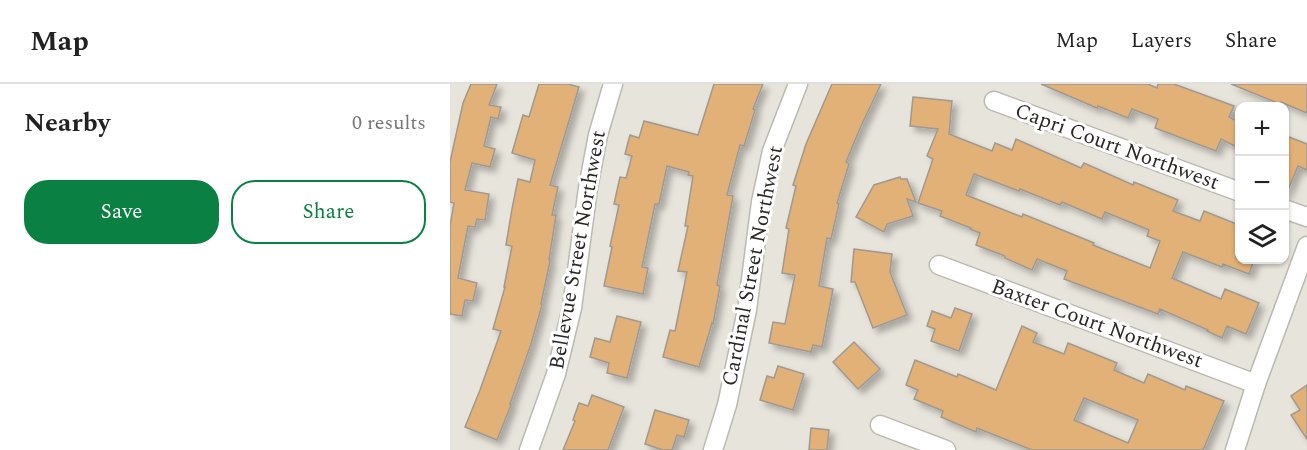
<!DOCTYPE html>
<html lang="en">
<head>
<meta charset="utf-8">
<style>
  :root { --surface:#fff; --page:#f2f2f2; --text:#222; --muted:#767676; --line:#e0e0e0; --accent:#0b8043 }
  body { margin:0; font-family:Spectral,serif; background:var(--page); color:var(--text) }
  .controls { position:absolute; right:18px; top:18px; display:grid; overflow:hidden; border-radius:12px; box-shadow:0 2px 4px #0004 }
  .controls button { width:54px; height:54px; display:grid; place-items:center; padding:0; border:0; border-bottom:2px solid var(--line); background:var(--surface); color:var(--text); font:30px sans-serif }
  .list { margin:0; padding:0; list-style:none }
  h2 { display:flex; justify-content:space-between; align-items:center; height:78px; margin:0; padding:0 24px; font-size:26px }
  h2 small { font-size:20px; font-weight:400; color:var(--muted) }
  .actions { display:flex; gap:12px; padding:18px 24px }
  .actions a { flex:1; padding:14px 0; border:2px solid var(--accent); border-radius:24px; text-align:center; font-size:21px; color:var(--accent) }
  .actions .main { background:var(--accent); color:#fff }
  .icon { flex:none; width:33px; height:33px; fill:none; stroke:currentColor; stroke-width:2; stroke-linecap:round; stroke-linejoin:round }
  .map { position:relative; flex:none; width:857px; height:366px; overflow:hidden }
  header { display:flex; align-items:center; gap:36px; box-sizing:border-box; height:84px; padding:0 30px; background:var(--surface); border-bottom:2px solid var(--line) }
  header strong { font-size:28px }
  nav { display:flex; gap:33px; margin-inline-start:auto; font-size:21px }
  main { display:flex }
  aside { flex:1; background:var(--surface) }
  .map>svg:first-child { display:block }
  .building { fill:#e2b178; stroke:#9f9991; stroke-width:1.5; fill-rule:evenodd; filter:url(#shadow) }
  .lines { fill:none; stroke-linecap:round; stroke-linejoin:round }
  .street-casing { stroke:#bcb9b0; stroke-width:21 }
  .street { stroke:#fff; stroke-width:18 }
  .labels { text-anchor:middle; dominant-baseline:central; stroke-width:6; stroke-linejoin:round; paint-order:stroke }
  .street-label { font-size:21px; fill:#2a2825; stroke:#fff }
</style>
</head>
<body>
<header>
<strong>Map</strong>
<nav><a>Map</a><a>Layers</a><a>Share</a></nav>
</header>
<main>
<aside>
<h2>Nearby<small>0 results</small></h2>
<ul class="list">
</ul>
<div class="actions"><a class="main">Save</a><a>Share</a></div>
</aside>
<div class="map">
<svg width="857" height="366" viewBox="0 0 857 366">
  <defs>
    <filter id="shadow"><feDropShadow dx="5" dy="5" stdDeviation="3" flood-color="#0004"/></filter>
  </defs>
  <rect width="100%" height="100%" fill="#e7e4db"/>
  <g class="building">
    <path d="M21,0H47L39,21L51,23L48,35L41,33L34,62L45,65L40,83L22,79L15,106L39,110L35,136L27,135L25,143L18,142L8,194L27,199L23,217L15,216L12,232L0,230V142L4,119L0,118V78L13,19Z"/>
    <path d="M89,0H118L129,3L100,101L108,103L102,131H106L99,176L100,177L91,220L92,221L81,260L60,320L61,321L47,356L15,343L30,306L51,247L43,245L55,203H54L62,162L56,161L62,125L68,95L80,98L85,76L62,69L73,31L79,33Z"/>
    <path d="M264,0H313L303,25L305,26L294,62L290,61L277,111L283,112L267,201L270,202L263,240L262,239L249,283L213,273L220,246L225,247L237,188L228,187L238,142H235L243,92L238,91L239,88L217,82L209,120H205L192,183L198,184L193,210L154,202L162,163L160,162L169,121L164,120L170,93L176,94L182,72L175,70L180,51L189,54L194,37L248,51Z"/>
    <path d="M382,0H431L411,42L396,78L399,80L387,119L389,120L381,155L377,154L369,202L383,205L372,263L363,261L361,268L319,259L323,238L335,240L345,191L332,189L339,145L336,144L346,102L343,101L356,60Z"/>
    <path d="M591,0H698L707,4L708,0H724L784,22L779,33L789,38V64L771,55L766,67L705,44L708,35L682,25L678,34L648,22L647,24Z"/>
    <path d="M781,0H857V29L831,18L830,20Z"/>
    <path d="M463,13L502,17L499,50L542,67L545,59L562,66L566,55L631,84L634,79L683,101L684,98L728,116L723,127L750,137L754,127L789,141V176H804L799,190L773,180L772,183L733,168L722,194L771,215L775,205L809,219L796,250L777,242L772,254L757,247L758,246L710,225L708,230L614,195L617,187L587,175L582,186L555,174V172L526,161L530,149L520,145L521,144L490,132L492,127L468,119L483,75L477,72L488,45L460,42ZM524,90L569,107L570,105L610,121L612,118L652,135L655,128L699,146L697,152L710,157L700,184L643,161L644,159L573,130L572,133L516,111Z"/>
    <path d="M834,51L857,60V86L848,82L835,113Z"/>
    <path d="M450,93L451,95H457L466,118L457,115L463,132L437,140L434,148L406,133L424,101Z"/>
    <path d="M404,165L442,170L440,188L457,231L423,244L405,198H401Z"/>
    <path d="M505,224L522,230L509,267L481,257L485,245L477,242L482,227L501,234Z"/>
    <path d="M167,232L191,238L177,294L157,289L159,279L140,273L145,254L160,258Z"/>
    <path d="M572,242L587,249L583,258L614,270L618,259L667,279L664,286L694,299L698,290L735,306L736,302L774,317L753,366H582L527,344L526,348L491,333L493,327L464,315L468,306L456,301L465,276L507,293L508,290L546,306ZM634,314L688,336L678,359L624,336Z"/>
    <path d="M404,258L430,285L408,305L383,278Z"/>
    <path d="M328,282L354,290L343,326L310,316L317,292L324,294Z"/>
    <path d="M857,301V355L841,331L850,326L841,312Z"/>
    <path d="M142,311L174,323L158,366H113L125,337L123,336L129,319L138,322Z"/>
    <path d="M205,326L239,336L234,353L227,351L222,366H213L195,360Z"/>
    <path d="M361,344L379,346L377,366H359Z"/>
  </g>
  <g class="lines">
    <defs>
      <g id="street">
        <path d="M544,17L790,108"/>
        <path d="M834,125L857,133"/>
        <path d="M489,181L806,300"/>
        <path d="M430,341L496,366"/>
        <path d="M79,366L106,290L122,224L138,104L148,51L163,0"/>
        <path d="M263,366L277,321L297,226L311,118L322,67L348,0"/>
        <path d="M785,366L806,300L857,162"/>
      </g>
    </defs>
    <use href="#street" class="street-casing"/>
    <use href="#street" class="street"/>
  </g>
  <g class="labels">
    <g class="street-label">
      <text transform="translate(667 63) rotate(20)">Capri Court Northwest</text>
      <text transform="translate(128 166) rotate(-80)">Bellevue Street Northwest</text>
      <text transform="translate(303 182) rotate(-79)">Cardinal Street Northwest</text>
      <text transform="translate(647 240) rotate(20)">Baxter Court Northwest</text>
    </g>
  </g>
</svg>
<div class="controls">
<button>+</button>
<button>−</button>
<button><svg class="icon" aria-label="layers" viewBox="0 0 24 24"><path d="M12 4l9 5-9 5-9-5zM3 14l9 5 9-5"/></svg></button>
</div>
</div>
</main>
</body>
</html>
